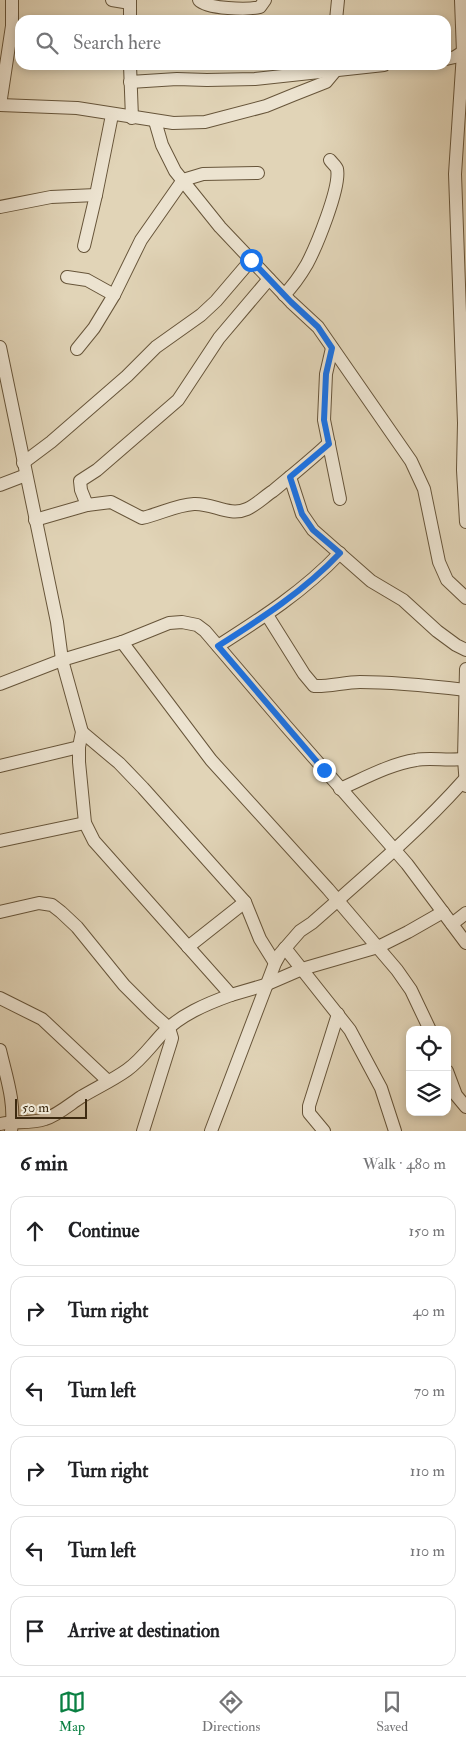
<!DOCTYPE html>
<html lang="en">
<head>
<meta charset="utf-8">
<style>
  :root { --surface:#fff; --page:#f6f6f6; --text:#202124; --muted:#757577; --line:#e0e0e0; --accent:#0b8043 }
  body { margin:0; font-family:"IM FELL Double Pica",serif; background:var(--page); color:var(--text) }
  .controls { position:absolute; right:15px; bottom:15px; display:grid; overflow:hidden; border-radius:10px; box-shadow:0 2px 8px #0003 }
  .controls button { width:45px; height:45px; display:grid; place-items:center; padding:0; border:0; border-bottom:1px solid var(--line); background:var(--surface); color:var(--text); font:25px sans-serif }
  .scale { position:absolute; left:15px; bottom:12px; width:72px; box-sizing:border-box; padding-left:5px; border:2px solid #3e2b11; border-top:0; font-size:14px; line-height:18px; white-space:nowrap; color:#3e2b11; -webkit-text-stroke:4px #ece3d0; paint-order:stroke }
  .stop { position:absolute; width:15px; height:15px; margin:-11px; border:4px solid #1a73e8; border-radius:50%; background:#fff }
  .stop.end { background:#1a73e8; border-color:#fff; box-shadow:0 1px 5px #0008 }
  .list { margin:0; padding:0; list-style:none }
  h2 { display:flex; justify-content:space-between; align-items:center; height:65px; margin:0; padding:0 20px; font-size:21px }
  h2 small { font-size:16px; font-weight:400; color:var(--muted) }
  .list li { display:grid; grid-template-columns:32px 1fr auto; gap:15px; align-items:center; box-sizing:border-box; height:70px; margin:0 10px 10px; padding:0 10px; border:1px solid var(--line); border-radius:15px }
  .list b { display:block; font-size:19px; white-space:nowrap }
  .list em { font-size:16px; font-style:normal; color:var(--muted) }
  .icon { flex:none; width:28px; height:28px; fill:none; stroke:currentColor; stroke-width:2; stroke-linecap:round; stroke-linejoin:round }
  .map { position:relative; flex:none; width:466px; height:1131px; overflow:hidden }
  .search { position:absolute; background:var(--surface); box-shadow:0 2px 8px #0003; left:15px; right:15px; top:15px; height:55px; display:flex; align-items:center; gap:12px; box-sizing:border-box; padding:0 18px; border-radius:15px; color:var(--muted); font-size:19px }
  .sheet { height:545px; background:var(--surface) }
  nav { display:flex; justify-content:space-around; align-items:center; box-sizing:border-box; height:70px; border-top:1px solid var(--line); background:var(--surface); font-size:14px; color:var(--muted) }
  nav a { display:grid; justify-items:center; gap:2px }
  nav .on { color:var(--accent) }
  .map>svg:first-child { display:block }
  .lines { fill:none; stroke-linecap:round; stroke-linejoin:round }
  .minor-casing { stroke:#67553a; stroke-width:14 }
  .minor { stroke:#ece3d0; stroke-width:12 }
  .route { stroke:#1a73e8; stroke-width:6 }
</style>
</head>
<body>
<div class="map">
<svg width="466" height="1131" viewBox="0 0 466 1131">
  <rect width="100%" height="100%" fill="#e1d4b7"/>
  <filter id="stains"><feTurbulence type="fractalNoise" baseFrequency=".004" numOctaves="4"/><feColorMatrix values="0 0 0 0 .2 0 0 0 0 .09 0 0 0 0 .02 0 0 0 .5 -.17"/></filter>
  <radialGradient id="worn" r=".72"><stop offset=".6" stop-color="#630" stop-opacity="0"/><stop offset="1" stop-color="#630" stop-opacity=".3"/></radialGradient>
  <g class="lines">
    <defs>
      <g id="minor">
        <path d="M112,0L130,3"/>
        <path d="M199,0C207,9 248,10 260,7L265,0"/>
        <path d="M461,0L463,53L455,174L464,423L463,470L466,522"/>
        <path d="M130,20V0"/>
        <path d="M336,20L338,0"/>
        <path d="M446,59L455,57L466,50"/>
        <path d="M130,65L132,118"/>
        <path d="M130,82L177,79L207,80L255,79L384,65"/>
        <path d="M0,105L77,108L173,123L205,122L266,106L293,95L326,82L336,70"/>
        <path d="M0,105L12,26V0"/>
        <path d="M155,121L162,145L175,171L220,227L291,302L318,327L411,461L424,489L439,562L447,580L466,598"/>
        <path d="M0,207L51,197L96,195"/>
        <path d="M84,246L96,195L112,115"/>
        <path d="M67,277L87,280L114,295"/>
        <path d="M284,295C293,286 300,276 307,264C316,247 341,187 337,169C336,166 332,163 330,160"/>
        <path d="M0,347L57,622L62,660L82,732L79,747V762L85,823L94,841L231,995L265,985L302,969L378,947L408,932L443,912"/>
        <path d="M332,348L326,374L324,420L340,499"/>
        <path d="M77,349L94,328L114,295L141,240L183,180L203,174L258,173"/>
        <path d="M23,463L51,442L127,376L156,347L201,315L216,301L251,260"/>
        <path d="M290,477L302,514L313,530L371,581L403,600L437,631L456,645L466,650"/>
        <path d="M0,485L26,475"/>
        <path d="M87,505L81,490L80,481L97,470L178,400L219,338L269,279"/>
        <path d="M35,520L87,505L111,502L142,518C160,514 176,505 194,504C213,503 229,517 247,509C256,505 265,496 273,491C292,475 311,460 329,443"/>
        <path d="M267,615L304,674L314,686C328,687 345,682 360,682C396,682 431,686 466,690"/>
        <path d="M122,642L211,760L328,889L397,970L411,990L430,1030"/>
        <path d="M218,646C262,618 304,591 340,553"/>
        <path d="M466,669L464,759L466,786"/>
        <path d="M0,684L62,660L122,642L169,623L182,622L197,625L205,631L286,726L407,864L466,943"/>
        <path d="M82,732L119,763L143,788L245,902L260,939L275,963"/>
        <path d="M0,766L79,747"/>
        <path d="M340,789C365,778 390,764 416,760C431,757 454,762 466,758"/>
        <path d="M0,841L85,823"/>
        <path d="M0,912L39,903L52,905L61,912L77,927L124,985L152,1013L169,1028L172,1038L170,1045L143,1131"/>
        <path d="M452,924L466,913"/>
        <path d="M188,947L245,902"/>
        <path d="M285,948L350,1030L381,1088L395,1131"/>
        <path d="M0,998L42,1019L108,1081"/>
        <path d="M0,1050C6,1076 16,1104 11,1131"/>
        <path d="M447,1071L456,1095L466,1107"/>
        <path d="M0,1124C15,1121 31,1124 45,1119C58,1115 70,1104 81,1097C96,1088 113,1080 127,1070C141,1060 150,1047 162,1034C180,1015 206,1004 231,995"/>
        <path d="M211,1131L275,963L280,954L300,931L312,923C365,876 418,832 465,779"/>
        <path d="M324,1131L309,1113V1106L338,1014"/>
      </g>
    </defs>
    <use href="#minor" class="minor-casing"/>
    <use href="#minor" class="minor"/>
  </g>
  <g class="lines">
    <path class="route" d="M251,260L291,302L318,327L332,348L326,374L324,420L329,444L290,477L302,514L313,530L340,553C304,591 262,618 218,646L324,770"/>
  </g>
  <rect width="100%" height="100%" filter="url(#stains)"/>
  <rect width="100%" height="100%" fill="url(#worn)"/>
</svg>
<div class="controls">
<button><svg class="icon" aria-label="locate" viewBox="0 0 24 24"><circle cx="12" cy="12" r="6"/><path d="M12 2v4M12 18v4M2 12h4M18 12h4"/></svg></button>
<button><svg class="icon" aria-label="layers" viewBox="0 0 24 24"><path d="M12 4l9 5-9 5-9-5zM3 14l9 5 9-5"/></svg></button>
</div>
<div class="scale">50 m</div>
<div class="stop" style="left:251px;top:260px"></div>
<div class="stop end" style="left:324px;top:770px"></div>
<div class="search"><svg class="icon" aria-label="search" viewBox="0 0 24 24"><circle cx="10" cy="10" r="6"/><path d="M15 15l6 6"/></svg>Search here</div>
</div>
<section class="sheet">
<h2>6 min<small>Walk · 480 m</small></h2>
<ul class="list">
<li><svg class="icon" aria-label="ahead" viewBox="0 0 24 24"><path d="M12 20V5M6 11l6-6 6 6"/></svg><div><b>Continue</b></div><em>150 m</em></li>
<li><svg class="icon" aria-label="right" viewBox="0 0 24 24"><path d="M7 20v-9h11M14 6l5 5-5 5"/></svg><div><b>Turn right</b></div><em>40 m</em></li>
<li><svg class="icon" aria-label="left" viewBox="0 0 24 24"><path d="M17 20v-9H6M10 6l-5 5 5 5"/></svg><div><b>Turn left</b></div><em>70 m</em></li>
<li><svg class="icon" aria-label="right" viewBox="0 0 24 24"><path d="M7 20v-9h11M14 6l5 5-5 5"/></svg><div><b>Turn right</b></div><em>110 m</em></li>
<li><svg class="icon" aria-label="left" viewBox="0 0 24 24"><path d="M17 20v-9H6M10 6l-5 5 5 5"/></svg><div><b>Turn left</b></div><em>110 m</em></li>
<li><svg class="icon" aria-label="arrive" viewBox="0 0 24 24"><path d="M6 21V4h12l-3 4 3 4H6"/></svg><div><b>Arrive at destination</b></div></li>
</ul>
</section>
<nav>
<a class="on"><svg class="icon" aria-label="map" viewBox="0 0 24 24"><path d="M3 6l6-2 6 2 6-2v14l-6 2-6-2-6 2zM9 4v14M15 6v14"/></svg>Map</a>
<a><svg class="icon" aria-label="directions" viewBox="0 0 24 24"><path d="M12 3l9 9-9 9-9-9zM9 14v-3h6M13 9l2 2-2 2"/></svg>Directions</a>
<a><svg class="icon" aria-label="saved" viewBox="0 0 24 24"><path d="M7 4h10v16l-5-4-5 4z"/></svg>Saved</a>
</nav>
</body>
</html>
